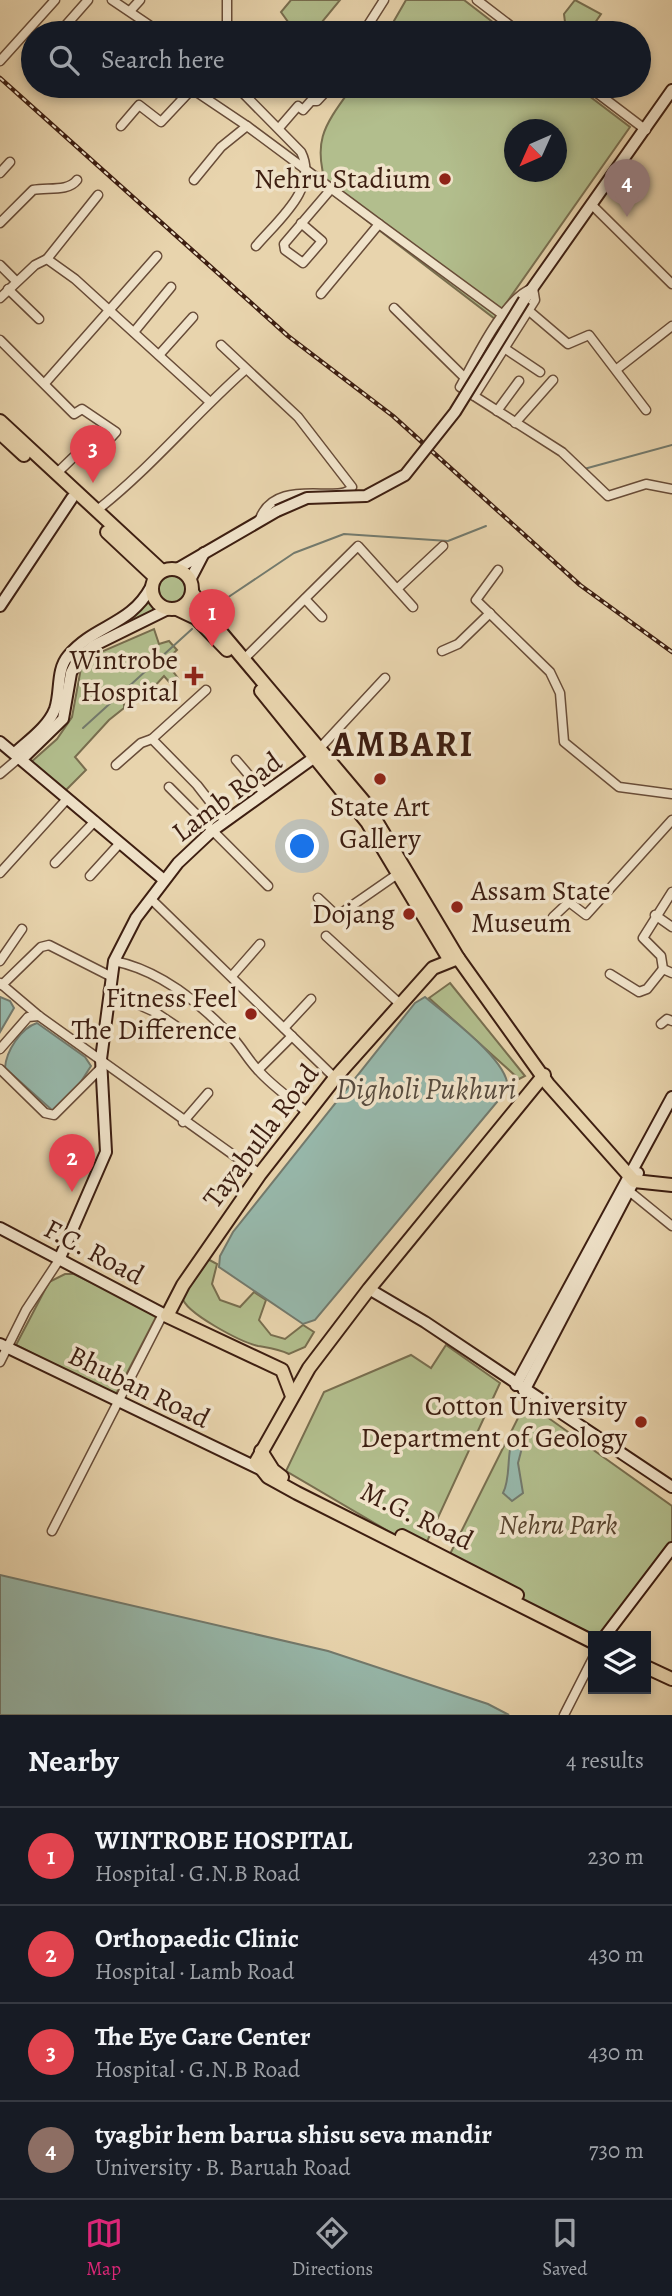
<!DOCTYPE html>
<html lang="en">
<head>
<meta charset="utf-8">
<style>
  :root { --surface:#171b24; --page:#242831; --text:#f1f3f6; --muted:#9ea1a6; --line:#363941; --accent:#db2777 }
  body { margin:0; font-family:Alegreya,serif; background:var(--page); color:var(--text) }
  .controls { position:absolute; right:21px; bottom:21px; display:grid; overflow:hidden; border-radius:0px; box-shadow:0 4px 10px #0003 }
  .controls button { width:63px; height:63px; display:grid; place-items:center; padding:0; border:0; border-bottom:2px solid var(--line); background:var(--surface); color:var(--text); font:35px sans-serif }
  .compass { position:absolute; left:504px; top:119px; width:63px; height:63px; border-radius:50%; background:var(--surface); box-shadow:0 4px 10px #0003; rotate:225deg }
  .you { position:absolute; left:303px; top:847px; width:24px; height:24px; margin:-18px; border:5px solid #fff; border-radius:50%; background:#1a73e8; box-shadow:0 0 0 10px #1a73e833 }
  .badge { display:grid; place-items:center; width:46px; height:46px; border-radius:50%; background:var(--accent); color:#fff; font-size:23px; font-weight:700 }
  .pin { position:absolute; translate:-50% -58px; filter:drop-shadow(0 2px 4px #0008) }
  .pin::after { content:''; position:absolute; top:37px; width:24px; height:21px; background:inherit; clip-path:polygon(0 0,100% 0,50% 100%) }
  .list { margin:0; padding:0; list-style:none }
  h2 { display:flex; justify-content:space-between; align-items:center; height:91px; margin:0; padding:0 28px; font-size:30px }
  h2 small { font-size:23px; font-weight:400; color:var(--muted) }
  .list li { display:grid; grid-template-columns:46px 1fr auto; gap:21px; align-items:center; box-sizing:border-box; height:98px; padding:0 28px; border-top:2px solid var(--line) }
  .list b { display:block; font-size:26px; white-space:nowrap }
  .list p { margin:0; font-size:23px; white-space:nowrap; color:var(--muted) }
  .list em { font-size:23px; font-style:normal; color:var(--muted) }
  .icon { flex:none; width:38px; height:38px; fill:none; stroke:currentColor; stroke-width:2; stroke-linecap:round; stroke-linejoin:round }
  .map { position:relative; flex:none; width:672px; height:1715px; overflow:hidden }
  .search { position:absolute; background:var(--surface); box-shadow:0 4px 10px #0003; left:21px; right:21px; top:21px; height:77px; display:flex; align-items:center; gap:18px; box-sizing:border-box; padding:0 24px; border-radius:38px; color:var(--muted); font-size:26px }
  .sheet { height:483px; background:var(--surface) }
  nav { display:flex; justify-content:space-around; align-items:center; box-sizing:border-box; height:98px; border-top:2px solid var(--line); background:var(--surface); font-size:19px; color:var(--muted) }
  nav a { display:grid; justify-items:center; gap:4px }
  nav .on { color:var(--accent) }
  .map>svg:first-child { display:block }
  .green { fill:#b2be8d; stroke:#786e4f; stroke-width:2; fill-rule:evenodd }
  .water { fill:#97b8ab; stroke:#737a6d; stroke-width:2 }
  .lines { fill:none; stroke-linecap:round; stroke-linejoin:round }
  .stream { stroke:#737a6d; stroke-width:2 }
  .street-casing { stroke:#684c38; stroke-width:11 }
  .secondary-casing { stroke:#3d1e11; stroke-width:14 }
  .primary-casing { stroke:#3d1e11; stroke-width:16 }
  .street { stroke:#f0e3ca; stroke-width:8 }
  .secondary { stroke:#f0e3ca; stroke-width:10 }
  .primary { stroke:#e8d4ad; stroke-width:12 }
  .rail-casing { stroke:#3d1e11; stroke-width:4.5 }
  .rail { stroke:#f0e3ca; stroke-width:2; stroke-dasharray:5; stroke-linecap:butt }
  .secondary-bridge-casing { stroke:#3d1e11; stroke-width:14; stroke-linecap:butt }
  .secondary-bridge { stroke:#f0e3ca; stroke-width:10 }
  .poi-dot { fill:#8f2418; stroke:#f0e3ca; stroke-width:2.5 }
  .labels { text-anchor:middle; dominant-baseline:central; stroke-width:7; stroke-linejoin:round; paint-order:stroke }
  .poi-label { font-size:28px; fill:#3d1e11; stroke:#f0e3ca; text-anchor:end }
  .street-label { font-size:28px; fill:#3d1e11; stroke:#f0e3ca }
  .park-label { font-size:28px; font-style:italic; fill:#5a4630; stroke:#f0e3ca }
  .water-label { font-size:30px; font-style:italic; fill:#584c3f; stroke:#f0e3ca }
  .district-label { font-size:35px; font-weight:bold; letter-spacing:2px; fill:#3d1e11; stroke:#f0e3ca }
</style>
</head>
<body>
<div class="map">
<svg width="672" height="1715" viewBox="0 0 672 1715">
  <rect width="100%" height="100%" fill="#e8d4ad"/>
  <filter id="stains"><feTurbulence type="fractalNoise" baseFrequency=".00286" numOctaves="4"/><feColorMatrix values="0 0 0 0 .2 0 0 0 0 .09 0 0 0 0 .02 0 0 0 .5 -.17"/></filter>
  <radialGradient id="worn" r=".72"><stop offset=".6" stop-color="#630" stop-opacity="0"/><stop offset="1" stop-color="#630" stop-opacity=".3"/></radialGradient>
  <g class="green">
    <path d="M291,0H340L313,33H296L281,12Z"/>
    <path d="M406,0H464L507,33H387Z"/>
    <path d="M575,0L601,14L588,33L566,30L564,14Z"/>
    <path d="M353,86H576L630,127L495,319L328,191C311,141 324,126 353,86ZM514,130H556V172H514Z"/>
    <circle cx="173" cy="589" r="16"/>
    <path d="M149,599L158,610L74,657L67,672L61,714L23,747L51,721L69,658Z"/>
    <path d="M154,629L159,644L169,641L177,650L165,661L178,678L171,684L164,676L153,688L147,685L124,703V708L109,720L75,757L86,770L63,793L30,763L57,739L72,717L81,668L94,655Z"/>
    <path d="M450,983L525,1076L519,1079L429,998Z"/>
    <path d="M204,1257L217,1264L212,1284L220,1300L240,1307L254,1292L266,1300L259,1320L271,1335L285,1339L303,1325L314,1332L305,1347L289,1354C278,1349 269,1348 258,1346C241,1342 185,1313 182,1297Z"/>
    <path d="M65,1274H74L155,1313L156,1317L115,1396L16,1345L49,1282Z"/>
    <path d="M446,1345L500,1383L424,1548L405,1541L286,1471L324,1392L411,1355L431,1368Z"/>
    <path d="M526,1402L672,1506V1546L605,1636H596L446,1562Z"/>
  </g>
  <g class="water">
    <path d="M0,997L10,1001L14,1008L0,1032Z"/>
    <path d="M425,997C445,1014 514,1064 507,1090L315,1320L303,1324L219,1267L220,1256L233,1232L415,1003Z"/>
    <path d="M37,1023L85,1057L91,1066L71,1097L53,1111L5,1068C6,1051 21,1028 37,1023Z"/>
    <path d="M515,1438L523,1444L518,1463L523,1493L512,1501L503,1493C512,1476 505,1449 515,1438Z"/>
    <path d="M0,1575L328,1651L488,1704L509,1715H0Z"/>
  </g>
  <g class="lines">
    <g class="stream">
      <path d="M584,469L672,445"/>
      <path d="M224,600L294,553L344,534L448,541L486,526"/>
      <path d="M83,728L192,629"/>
    </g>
    <defs>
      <g id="street">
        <path d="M112,0L161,33"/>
        <path d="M477,0L520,33"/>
        <path d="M130,11L140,0"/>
        <path d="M59,33L88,0"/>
        <path d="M227,33V0"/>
        <path d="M363,33L384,0"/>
        <path d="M0,61L55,0"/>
        <path d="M171,86L183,98"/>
        <path d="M236,86L301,152C319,188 278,220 256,246"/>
        <path d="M588,86L646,130"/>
        <path d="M121,126L139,105L161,122L192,89L247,126"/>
        <path d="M279,128L298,106L303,110L311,101H317L331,86"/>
        <path d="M0,173L10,162"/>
        <path d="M194,180L221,147L247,126L379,224L321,294"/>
        <path d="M592,205L672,284"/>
        <path d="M0,223L33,190C47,187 68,192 77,180"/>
        <path d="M301,223L322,241L303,263L285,250L284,244L331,189"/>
        <path d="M379,224L503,315"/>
        <path d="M47,259L98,195"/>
        <path d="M0,265L16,281"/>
        <path d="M8,289L39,319"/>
        <path d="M0,298L35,265L47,259L75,279L210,402"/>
        <path d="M394,308L465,378"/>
        <path d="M528,310L568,344L589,335L646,410"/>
        <path d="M134,332L171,287"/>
        <path d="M0,340L74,414L82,409L116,432L95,455L85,446L57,473"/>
        <path d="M221,345L298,417L352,487C342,506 275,474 259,521"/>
        <path d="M504,348L540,372"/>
        <path d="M159,355L193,317"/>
        <path d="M617,369L672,326"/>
        <path d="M45,383L157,256"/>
        <path d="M474,396L535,300L533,288C504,298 475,360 460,387L562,452L608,496L646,484L672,489"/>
        <path d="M497,411L519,381"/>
        <path d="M515,423L553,380"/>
        <path d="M96,511C150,469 193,416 245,370"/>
        <path d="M498,570L476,600L550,672L560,693L564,742L619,787L672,794"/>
        <path d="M397,589L443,546"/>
        <path d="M305,599L322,617"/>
        <path d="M442,651L458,644L490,613"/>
        <path d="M245,658L358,546L413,607"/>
        <path d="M152,739L206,690"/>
        <path d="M320,748L385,678"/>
        <path d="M236,760L265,794"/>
        <path d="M116,765L141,743L152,739L197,785L225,821"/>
        <path d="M0,774L20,757"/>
        <path d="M169,787L268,886"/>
        <path d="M55,863L95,821"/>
        <path d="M0,873L67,799"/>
        <path d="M90,876L120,843"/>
        <path d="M672,892L643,938L661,956L663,969L672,973"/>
        <path d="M318,898L337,916L399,873"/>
        <path d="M151,899L335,1078"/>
        <path d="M655,915L672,927"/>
        <path d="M553,917L569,902L586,915L672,820"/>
        <path d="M326,936L400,1004"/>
        <path d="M0,961L22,929"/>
        <path d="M114,961C159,970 200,1003 231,1036C241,1046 248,1060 258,1070C272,1086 291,1099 307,1112"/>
        <path d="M610,974L639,992L647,989L663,969"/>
        <path d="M232,976L260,944"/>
        <path d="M0,983L39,1016L260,1174"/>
        <path d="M2,985L41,947L49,945L110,976"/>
        <path d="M108,991L155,1012L185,1032"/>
        <path d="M661,1024L667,1019L672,1021"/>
        <path d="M284,1028L311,999"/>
        <path d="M0,1049L28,1017L39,1016"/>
        <path d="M0,1069L45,1113L54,1115L101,1068"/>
        <path d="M258,1070L292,1036"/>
        <path d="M183,1122L208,1093"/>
        <path d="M629,1191L672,1226"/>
        <path d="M0,1362L26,1310L59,1260"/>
        <path d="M52,1531L163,1314"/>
        <path d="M564,1715L593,1658"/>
      </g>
      <g id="secondary">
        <path d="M524,300L672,90"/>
        <path d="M177,569L277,511"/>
        <path d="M190,580L204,553"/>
        <path d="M0,606L72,498"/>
        <path d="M0,742L164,880"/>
        <path d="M15,753C29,740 48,727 55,709C61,692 56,670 68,656C95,624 130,626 151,587"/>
        <path d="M22,759L63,719L71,673L78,659L93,646L168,609"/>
        <path d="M0,1228L167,1316"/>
        <path d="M59,1260L106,1152L101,1059L114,961L136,918L178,863L212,831L319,754"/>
        <path d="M369,1289L425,1322L672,1487"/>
        <path d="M0,1344L262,1470"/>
        <path d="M516,1385L672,1097"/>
        <path d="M524,1391L638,1173"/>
        <path d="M605,1636L672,1548"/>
      </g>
      <g id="primary">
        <path d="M0,421L162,571"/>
        <path d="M0,433L24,455"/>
        <path d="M107,532L155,577"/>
        <circle cx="172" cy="589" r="20"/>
        <path d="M192,592L214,624L366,804L458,958L548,1084L634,1181L672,1185"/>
        <path d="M177,609L196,618L227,650"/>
        <path d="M261,691L367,822L449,959"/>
        <path d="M544,1075L369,1289L309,1368L256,1462L268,1477L297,1493L593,1642"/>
        <path d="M292,1396L282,1370L167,1316L183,1285L260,1174L335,1078L433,968L458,958"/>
        <path d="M261,1451L273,1470L282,1477"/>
        <path d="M402,1536L517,1595"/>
        <path d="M646,1667L672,1679"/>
      </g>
    </defs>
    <use href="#street" class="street-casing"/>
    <use href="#secondary" class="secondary-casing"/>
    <use href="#primary" class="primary-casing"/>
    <use href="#street" class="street"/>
    <use href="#secondary" class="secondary"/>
    <use href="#primary" class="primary"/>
    <defs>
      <path id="rail" d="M0,78L288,336L393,416L580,585L672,652"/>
    </defs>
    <use href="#rail" class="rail-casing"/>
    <use href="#rail" class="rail"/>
    <defs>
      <path id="secondary-bridge" d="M277,511L307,498L366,496L405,475L455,412L524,300"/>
    </defs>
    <use href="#secondary-bridge" class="secondary-bridge-casing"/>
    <use href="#secondary-bridge" class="secondary-bridge"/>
  </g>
  <g class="poi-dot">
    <circle cx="445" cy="179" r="7"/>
    <path d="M190.5 665.5h7v7h7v7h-7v7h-7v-7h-7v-7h7z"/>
    <circle cx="380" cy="779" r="7"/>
    <circle cx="457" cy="907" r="7"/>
    <circle cx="409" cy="914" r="7"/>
    <circle cx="251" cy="1014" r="7"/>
    <circle cx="641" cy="1422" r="7"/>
  </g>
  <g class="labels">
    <g class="poi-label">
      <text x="431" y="179">Nehru Stadium</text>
      <text x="178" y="660">Wintrobe<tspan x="178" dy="32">Hospital</tspan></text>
      <text x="380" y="807" text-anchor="middle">State Art<tspan x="380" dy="32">Gallery</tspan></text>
      <text x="471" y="891" text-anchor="start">Assam State<tspan x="471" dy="32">Museum</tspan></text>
      <text x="395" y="914">Dojang</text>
      <text x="237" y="998">Fitness Feel<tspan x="237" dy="32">The Difference</tspan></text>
      <text x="627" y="1406">Cotton University<tspan x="627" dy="32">Department of Geology</tspan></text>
    </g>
    <g class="street-label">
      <text transform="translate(227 797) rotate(-37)">Lamb Road</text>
      <text transform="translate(261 1136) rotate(-53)">Tayabulla Road</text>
      <text transform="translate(94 1252) rotate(28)">F.C. Road</text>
      <text transform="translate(139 1387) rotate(26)">Bhuban Road</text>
      <text transform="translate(417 1516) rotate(26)">M.G. Road</text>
    </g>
    <g class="park-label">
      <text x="558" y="1525">Nehru Park</text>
    </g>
    <g class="water-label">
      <text x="426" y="1089">Digholi Pukhuri</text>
    </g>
    <g class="district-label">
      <text x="403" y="744">AMBARI</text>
    </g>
  </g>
  <rect width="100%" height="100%" filter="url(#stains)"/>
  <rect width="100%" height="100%" fill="url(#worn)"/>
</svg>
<div class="controls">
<button><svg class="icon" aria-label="layers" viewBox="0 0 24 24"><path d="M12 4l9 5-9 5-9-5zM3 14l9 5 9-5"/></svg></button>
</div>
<svg class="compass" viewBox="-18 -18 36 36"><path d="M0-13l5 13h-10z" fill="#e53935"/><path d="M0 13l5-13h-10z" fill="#9ea1a6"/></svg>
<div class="you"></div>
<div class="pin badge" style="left:212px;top:647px;background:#e0444e">1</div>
<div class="pin badge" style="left:72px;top:1192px;background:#e0444e">2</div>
<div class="pin badge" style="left:93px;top:483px;background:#e0444e">3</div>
<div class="pin badge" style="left:627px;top:217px;background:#8d6e63">4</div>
<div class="search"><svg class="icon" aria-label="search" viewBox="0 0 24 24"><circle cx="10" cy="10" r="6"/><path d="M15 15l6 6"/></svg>Search here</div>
</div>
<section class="sheet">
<h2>Nearby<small>4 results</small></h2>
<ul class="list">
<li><span class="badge" style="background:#e0444e">1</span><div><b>WINTROBE HOSPITAL</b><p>Hospital · G.N.B Road</p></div><em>230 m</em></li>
<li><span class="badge" style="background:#e0444e">2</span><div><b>Orthopaedic Clinic</b><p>Hospital · Lamb Road</p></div><em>430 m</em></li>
<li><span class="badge" style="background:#e0444e">3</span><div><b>The Eye Care Center</b><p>Hospital · G.N.B Road</p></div><em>430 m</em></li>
<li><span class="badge" style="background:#8d6e63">4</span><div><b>tyagbir hem barua shisu seva mandir</b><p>University · B. Baruah Road</p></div><em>730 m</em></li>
</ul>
</section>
<nav>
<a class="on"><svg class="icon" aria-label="map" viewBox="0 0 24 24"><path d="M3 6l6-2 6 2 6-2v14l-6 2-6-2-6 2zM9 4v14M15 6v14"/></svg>Map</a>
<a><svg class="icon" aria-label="directions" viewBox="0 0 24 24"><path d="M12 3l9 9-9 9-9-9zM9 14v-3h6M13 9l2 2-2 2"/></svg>Directions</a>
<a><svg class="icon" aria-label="saved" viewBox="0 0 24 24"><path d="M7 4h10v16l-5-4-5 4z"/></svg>Saved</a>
</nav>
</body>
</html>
